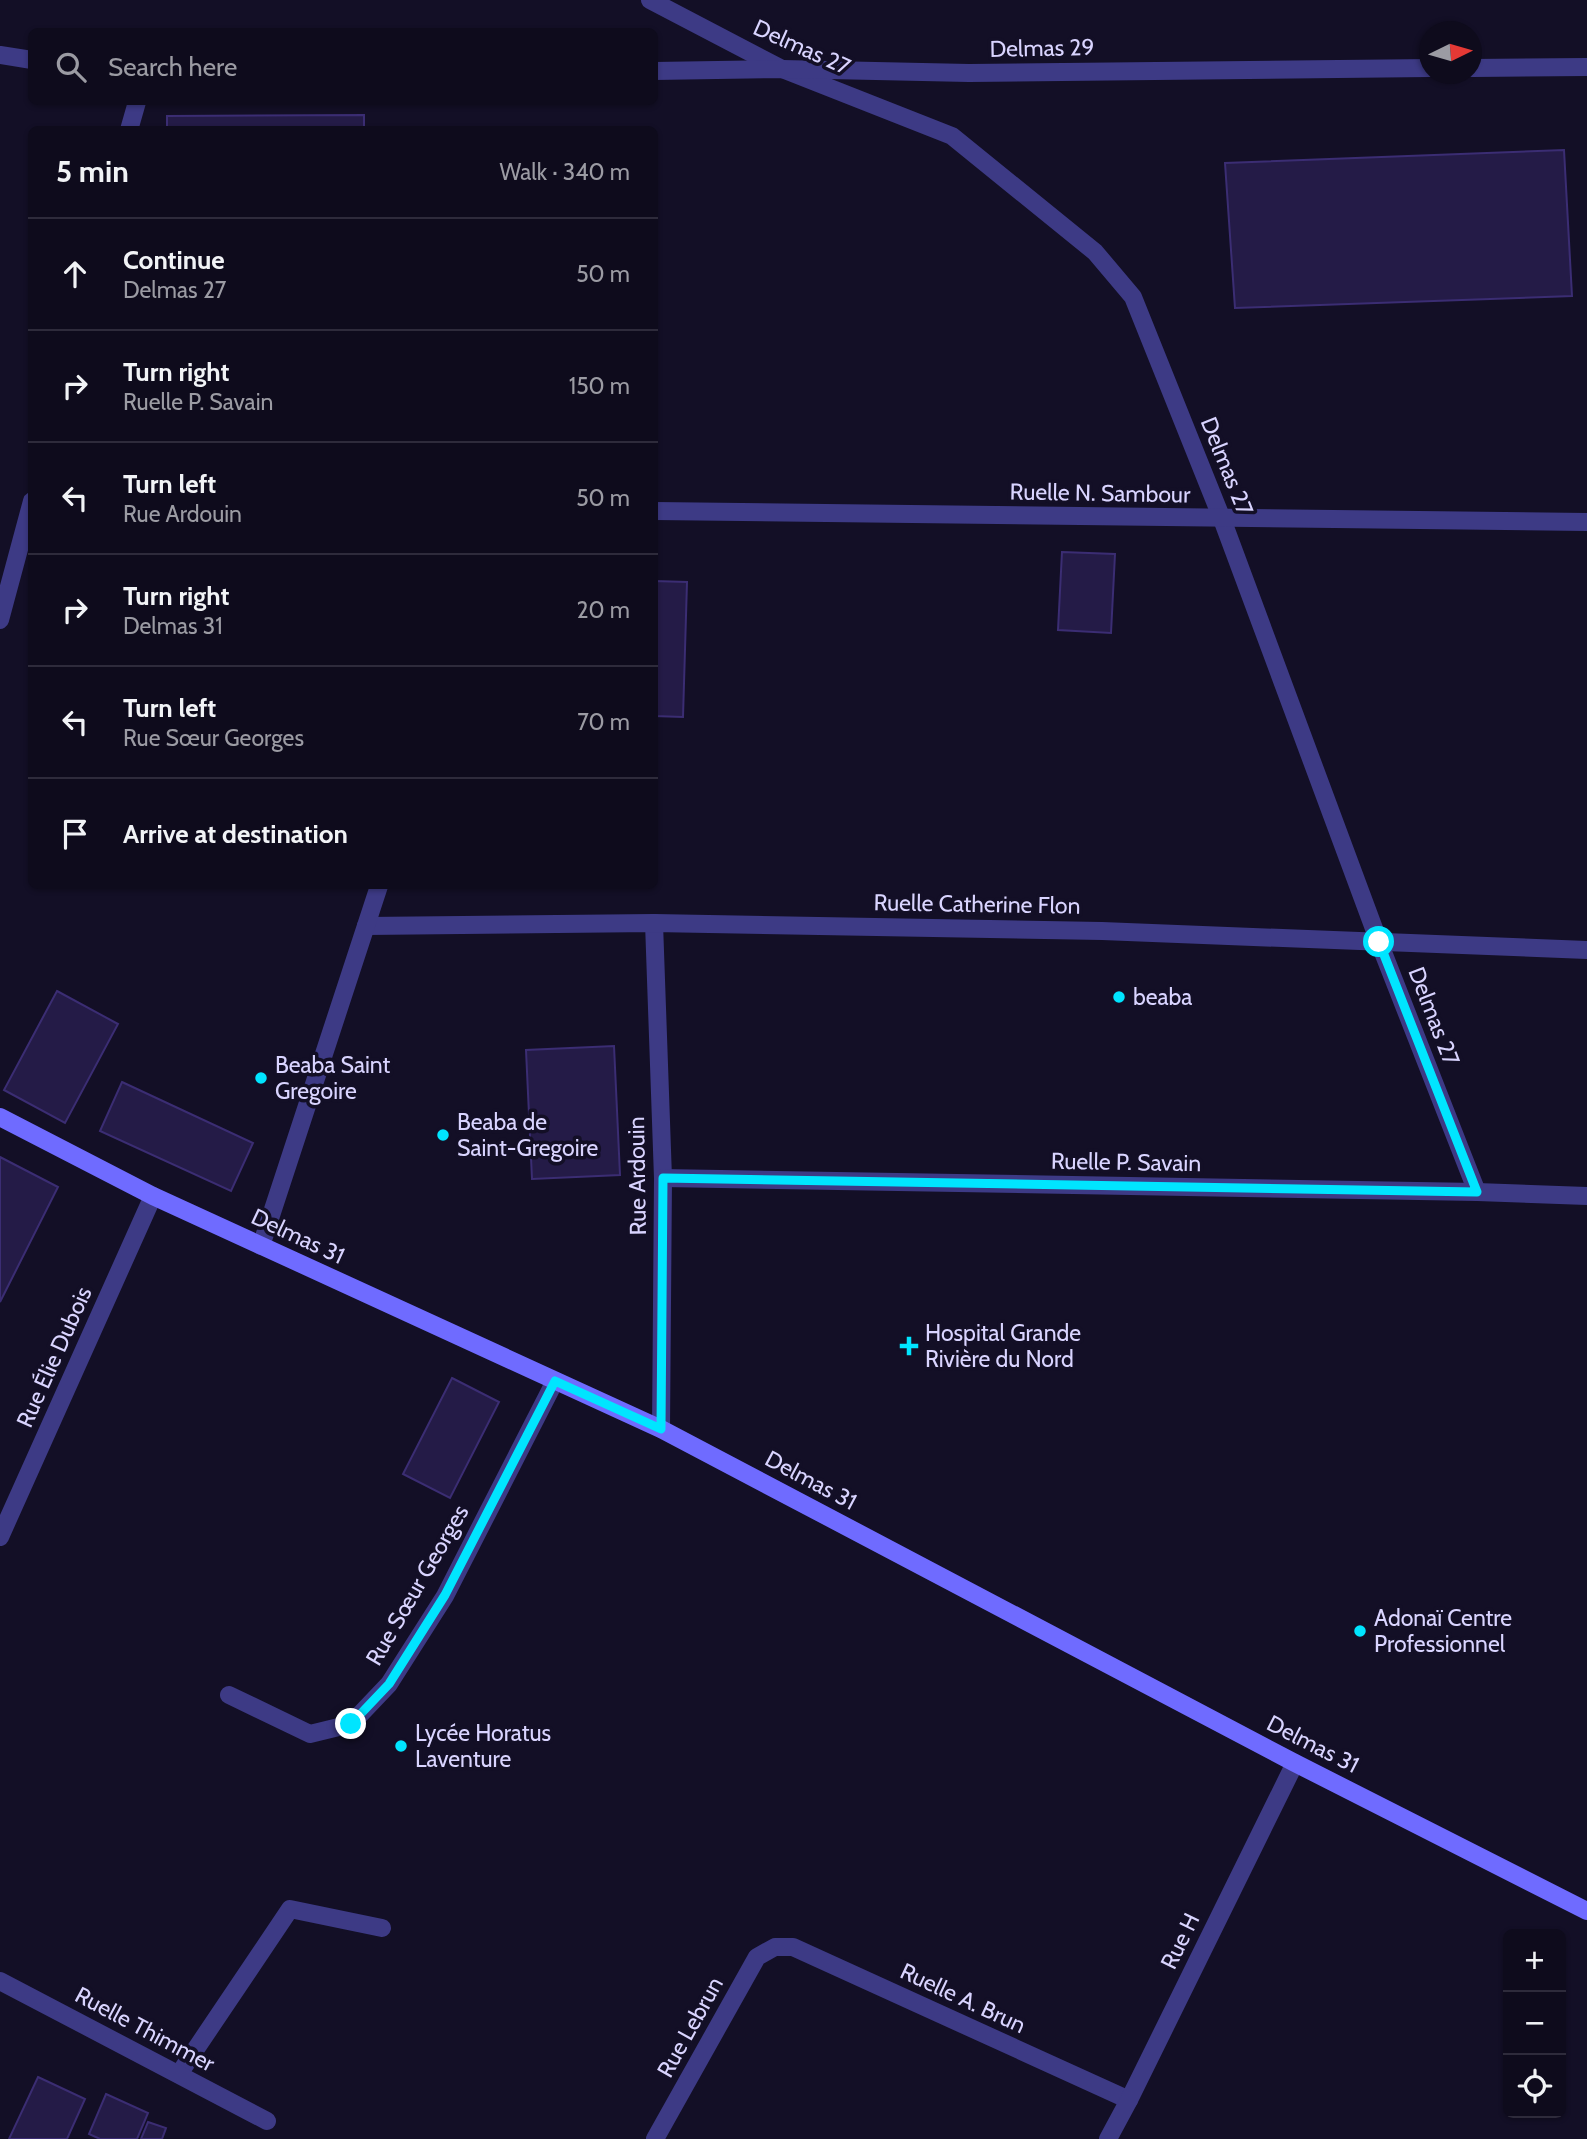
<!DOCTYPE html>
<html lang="en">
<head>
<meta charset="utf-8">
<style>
  :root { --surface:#0e0b1c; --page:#171425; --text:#f1f3f6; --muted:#9b9ba3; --line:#2e2b3b }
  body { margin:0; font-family:Cabin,sans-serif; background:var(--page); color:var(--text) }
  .controls { position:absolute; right:21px; bottom:21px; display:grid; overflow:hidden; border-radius:10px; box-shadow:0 2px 5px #0004 }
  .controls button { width:63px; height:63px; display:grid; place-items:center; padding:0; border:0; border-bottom:2px solid var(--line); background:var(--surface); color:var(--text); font:35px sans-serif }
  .compass { position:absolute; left:1419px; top:21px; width:63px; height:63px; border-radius:50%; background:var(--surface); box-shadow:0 2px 5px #0004; rotate:85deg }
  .stop { position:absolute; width:21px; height:21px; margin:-16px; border:5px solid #00e5ff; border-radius:50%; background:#fff }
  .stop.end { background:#00e5ff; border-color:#fff; box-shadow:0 2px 7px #0008 }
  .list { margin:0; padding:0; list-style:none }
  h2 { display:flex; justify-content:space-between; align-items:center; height:91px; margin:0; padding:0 28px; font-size:30px }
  h2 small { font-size:23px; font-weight:400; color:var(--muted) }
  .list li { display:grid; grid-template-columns:46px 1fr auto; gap:21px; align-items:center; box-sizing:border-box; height:112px; padding:0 28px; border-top:2px solid var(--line) }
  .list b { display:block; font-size:26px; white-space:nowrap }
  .list p { margin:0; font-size:23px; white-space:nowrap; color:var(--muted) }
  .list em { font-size:23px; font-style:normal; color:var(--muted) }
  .icon { flex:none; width:38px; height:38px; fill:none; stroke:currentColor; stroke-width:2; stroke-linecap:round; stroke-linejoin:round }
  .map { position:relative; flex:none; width:1587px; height:2139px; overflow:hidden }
  .search { position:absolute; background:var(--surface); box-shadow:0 2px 5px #0004; left:28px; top:28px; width:630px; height:77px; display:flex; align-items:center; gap:18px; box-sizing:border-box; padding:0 24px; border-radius:10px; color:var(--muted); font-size:26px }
  .panel { position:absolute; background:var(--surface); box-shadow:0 2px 5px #0004; left:28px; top:126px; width:630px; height:763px; border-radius:10px }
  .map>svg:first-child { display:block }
  .building { fill:#241b47; stroke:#3b2d73; stroke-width:2 }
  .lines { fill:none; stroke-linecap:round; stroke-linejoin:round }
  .lane { stroke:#3d3a85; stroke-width:18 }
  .street { stroke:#3d3a85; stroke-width:18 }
  .secondary { stroke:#6f6bff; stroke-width:18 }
  .route { stroke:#00e5ff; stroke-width:9 }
  .poi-dot { fill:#00e5ff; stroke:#130f26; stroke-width:2.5 }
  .labels { text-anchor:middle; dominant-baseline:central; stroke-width:7; stroke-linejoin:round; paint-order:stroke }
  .street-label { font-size:23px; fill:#d9d4ff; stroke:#130f26 }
  .poi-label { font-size:23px; fill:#d9d4ff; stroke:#130f26; text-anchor:start }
</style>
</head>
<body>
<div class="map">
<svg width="1587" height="2139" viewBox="0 0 1587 2139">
  <rect width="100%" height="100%" fill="#130f26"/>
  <g class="building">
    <path d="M364,115V130H167V116Z"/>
    <path d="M1564,150L1572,296L1235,308L1225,163Z"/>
    <path d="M1062,552L1115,554L1111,633L1058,630Z"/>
    <path d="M654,581L687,582L683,717L654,716Z"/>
    <path d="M57,991L118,1024L65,1123L4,1090Z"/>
    <path d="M614,1046L620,1175L532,1179L526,1050Z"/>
    <path d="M122,1082L253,1143L231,1191L100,1131Z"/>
    <path d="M0,1157L58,1187L0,1302Z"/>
    <path d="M452,1378L499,1402L450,1498L403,1474Z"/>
    <path d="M38,2077L85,2099L67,2139H9Z"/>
    <path d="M106,2094L148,2113L137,2139H100L89,2134Z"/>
    <path d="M148,2122L166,2128L162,2139H141Z"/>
  </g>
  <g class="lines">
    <path class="lane" d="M179,2074L290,1909L382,1928"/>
    <g class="street">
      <path d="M650,0L782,69L952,136L1095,252L1133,297L1222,519L1379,942L1477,1192"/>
      <path d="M0,55L32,60"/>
      <path d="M1472,68L1587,67"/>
      <path d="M654,71L782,69L969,73L1430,68"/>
      <path d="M129,130L137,102"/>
      <path d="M654,511L1587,522"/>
      <path d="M0,620L32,501"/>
      <path d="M654,923L663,1178L661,1429"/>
      <path d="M366,926L654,923L1102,931L1587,950"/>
      <path d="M663,1178L1477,1192L1587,1196"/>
      <path d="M261,1246L379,886"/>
      <path d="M0,1537L153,1196"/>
      <path d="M229,1695L310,1734L351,1724L389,1684L445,1596L555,1381"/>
      <path d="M0,1981L267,2121"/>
      <path d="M655,2139L757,1957L775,1947H793L1129,2100"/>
      <path d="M1108,2139L1129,2100L1295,1763"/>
    </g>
    <path class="secondary" d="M0,1117L153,1196L661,1429L1295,1763L1587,1911"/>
  </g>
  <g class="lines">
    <path class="route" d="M351,1724L389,1684L445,1595L555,1381L661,1429L663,1178L1477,1192L1379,942"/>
  </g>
  <g class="poi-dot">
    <circle cx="1119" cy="997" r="7"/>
    <circle cx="261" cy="1078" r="7"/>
    <circle cx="443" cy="1135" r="7"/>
    <path d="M905.5 1335.5h7v7h7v7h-7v7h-7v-7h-7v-7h7z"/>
    <circle cx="1360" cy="1631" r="7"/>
    <circle cx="401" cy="1746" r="7"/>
  </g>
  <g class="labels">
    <g class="street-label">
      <text transform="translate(802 47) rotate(24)">Delmas 27</text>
      <text transform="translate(1042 48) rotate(-1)">Delmas 29</text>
      <text transform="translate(1227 466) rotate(68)">Delmas 27</text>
      <text transform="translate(1100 493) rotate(1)">Ruelle N. Sambour</text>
      <text transform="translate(977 904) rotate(1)">Ruelle Catherine Flon</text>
      <text transform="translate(1434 1016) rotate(69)">Delmas 27</text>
      <text transform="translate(1126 1162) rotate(1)">Ruelle P. Savain</text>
      <text transform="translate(637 1176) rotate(-91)">Rue Ardouin</text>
      <text transform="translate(298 1236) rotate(25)">Delmas 31</text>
      <text transform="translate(54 1357) rotate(-66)">Rue Élie Dubois</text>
      <text transform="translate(811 1480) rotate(28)">Delmas 31</text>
      <text transform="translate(417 1585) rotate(-60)">Rue Sœur Georges</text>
      <text transform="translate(1313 1744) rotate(27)">Delmas 31</text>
      <text transform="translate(1180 1941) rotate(-64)">Rue H</text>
      <text transform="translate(963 1998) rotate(25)">Ruelle A. Brun</text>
      <text transform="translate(690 2027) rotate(-61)">Rue Lebrun</text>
      <text transform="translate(145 2029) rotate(28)">Ruelle Thimmer</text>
    </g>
    <g class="poi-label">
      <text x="1133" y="997">beaba</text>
      <text x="275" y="1065">Beaba Saint<tspan x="275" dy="26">Gregoire</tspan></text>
      <text x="457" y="1122">Beaba de<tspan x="457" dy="26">Saint-Gregoire</tspan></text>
      <text x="925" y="1333">Hospital Grande<tspan x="925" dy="26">Rivière du Nord</tspan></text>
      <text x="1374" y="1618">Adonaï Centre<tspan x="1374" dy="26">Professionnel</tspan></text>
      <text x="415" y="1733">Lycée Horatus<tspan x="415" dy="26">Laventure</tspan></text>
    </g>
  </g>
</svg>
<div class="controls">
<button>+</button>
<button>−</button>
<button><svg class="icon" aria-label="locate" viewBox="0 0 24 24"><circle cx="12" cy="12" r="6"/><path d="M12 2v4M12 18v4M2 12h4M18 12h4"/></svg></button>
</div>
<svg class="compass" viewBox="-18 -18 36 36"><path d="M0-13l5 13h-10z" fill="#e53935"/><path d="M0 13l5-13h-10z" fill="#9b9ba3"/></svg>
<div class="stop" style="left:1379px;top:942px"></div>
<div class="stop end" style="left:351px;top:1724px"></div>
<div class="search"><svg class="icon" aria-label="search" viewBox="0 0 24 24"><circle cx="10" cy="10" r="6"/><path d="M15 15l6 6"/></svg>Search here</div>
<section class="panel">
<h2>5 min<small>Walk · 340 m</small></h2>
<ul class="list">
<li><svg class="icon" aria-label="ahead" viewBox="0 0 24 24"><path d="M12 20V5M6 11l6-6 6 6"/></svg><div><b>Continue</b><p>Delmas 27</p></div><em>50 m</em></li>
<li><svg class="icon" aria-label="right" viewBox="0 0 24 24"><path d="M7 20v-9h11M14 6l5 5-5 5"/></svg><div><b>Turn right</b><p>Ruelle P. Savain</p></div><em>150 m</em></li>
<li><svg class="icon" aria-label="left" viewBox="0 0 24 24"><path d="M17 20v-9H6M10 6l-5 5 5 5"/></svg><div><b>Turn left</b><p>Rue Ardouin</p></div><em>50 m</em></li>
<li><svg class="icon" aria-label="right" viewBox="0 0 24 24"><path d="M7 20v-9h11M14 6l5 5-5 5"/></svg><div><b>Turn right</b><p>Delmas 31</p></div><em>20 m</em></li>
<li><svg class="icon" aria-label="left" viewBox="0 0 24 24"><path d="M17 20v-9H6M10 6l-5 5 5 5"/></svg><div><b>Turn left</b><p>Rue Sœur Georges</p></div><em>70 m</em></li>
<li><svg class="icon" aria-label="arrive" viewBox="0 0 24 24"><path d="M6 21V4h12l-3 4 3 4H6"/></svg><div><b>Arrive at destination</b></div></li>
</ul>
</section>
</div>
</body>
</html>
